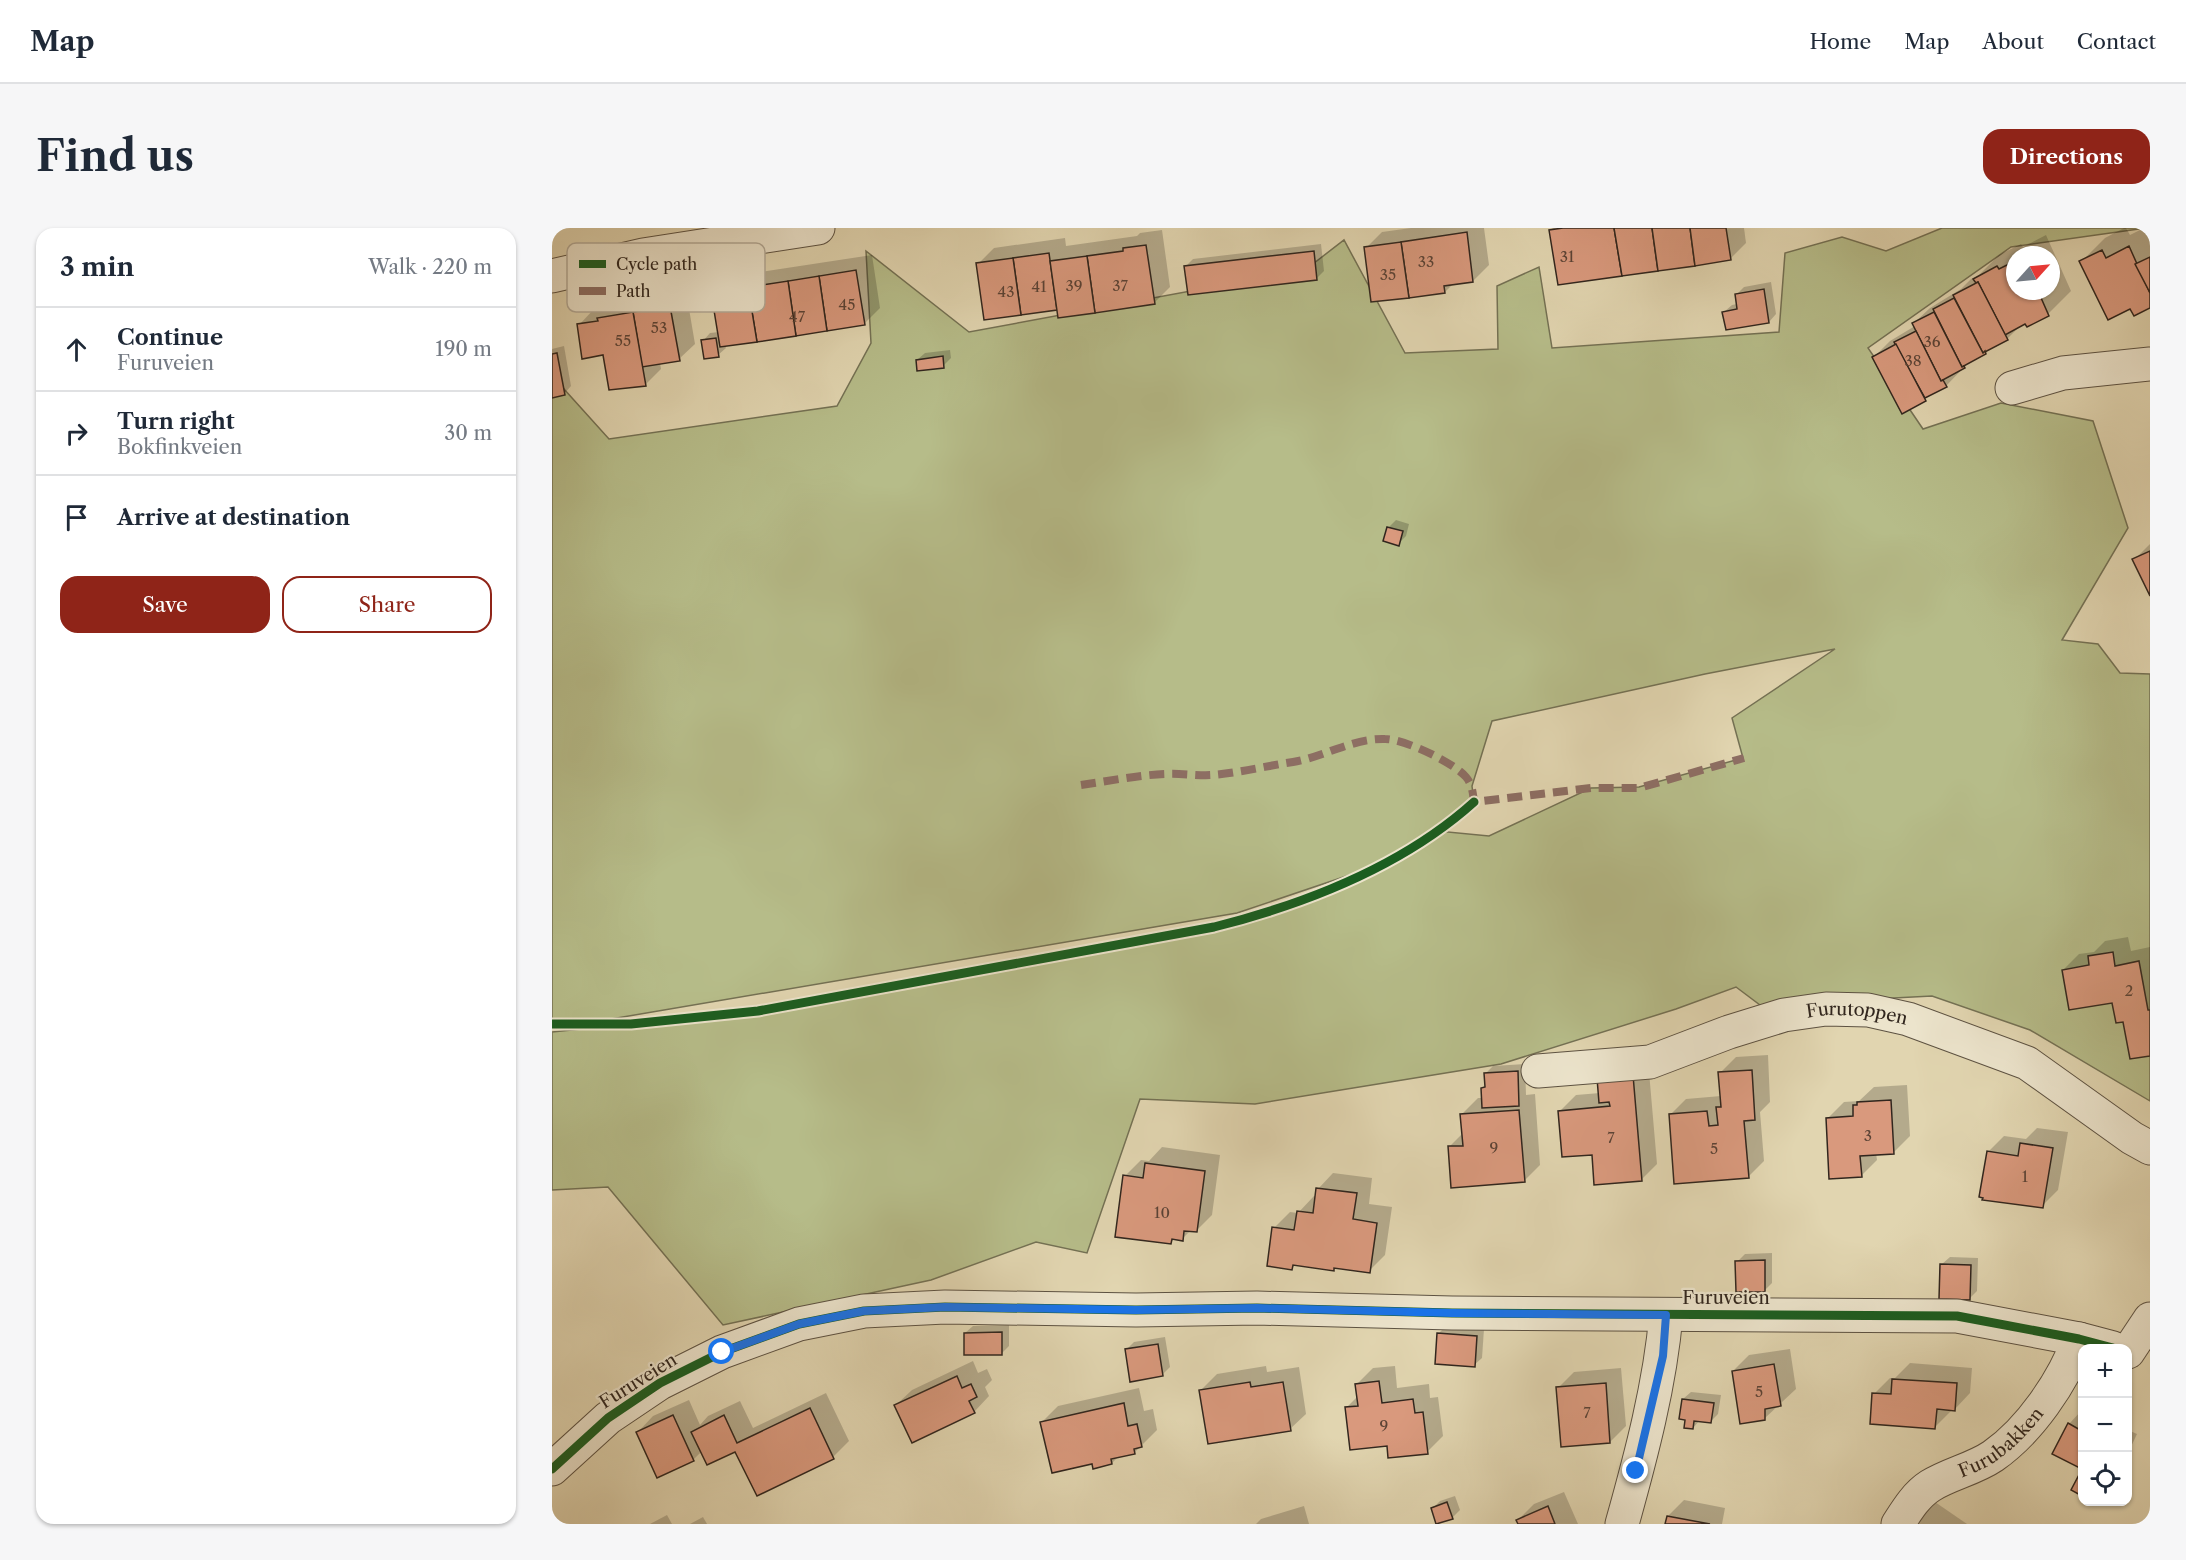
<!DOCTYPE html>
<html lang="en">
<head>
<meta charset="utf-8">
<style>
  :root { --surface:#fff; --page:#f6f6f7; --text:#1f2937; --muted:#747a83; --line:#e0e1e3; --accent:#8f2418 }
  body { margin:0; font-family:"Libre Caslon Text",serif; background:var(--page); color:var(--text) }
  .controls { position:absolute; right:18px; bottom:18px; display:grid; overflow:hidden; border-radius:12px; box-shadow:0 2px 4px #0004 }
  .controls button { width:54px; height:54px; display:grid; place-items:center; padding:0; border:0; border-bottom:2px solid var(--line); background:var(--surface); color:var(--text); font:30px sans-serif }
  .compass { position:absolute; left:1454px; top:18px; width:54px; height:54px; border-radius:50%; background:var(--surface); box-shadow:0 2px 4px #0004; rotate:63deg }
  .stop { position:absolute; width:18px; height:18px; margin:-14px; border:4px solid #1a73e8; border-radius:50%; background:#fff }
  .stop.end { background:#1a73e8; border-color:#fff; box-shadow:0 2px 6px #0008 }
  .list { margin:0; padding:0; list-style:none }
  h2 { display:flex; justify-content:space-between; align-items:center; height:78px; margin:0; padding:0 24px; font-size:26px }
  h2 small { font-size:20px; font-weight:400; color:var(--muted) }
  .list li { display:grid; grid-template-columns:39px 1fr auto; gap:18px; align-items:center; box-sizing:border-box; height:84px; padding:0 24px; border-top:2px solid var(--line) }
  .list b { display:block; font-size:22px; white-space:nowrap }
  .list p { margin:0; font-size:20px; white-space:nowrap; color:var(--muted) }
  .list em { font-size:20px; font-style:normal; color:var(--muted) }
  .actions { display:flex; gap:12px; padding:18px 24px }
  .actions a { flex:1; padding:14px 0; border:2px solid var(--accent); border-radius:18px; text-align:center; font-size:21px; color:var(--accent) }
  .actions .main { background:var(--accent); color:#fff }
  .icon { flex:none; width:33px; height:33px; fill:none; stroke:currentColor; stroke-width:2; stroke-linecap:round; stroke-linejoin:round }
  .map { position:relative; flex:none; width:1598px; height:1296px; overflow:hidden; border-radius:18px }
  header { display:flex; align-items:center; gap:36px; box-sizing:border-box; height:84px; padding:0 30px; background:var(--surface); border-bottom:2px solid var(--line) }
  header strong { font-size:28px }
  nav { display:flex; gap:33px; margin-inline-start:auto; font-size:21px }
  .intro { display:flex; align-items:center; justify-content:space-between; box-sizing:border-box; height:144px; padding:0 36px }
  h1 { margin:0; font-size:42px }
  .button { padding:15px 27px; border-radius:18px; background:var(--accent); color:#fff; font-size:21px; font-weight:700 }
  main { display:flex; gap:36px; padding:0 36px }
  aside { flex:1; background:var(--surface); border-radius:18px; box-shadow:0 2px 4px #0004 }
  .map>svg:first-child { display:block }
  .green { fill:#b6bc89; stroke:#747154; stroke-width:1.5; fill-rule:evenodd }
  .shadow { fill:#0003; fill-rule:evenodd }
  .building { fill:#d9997d; stroke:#31261e; stroke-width:1.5 }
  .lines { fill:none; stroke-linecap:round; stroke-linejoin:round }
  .street-casing { stroke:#5d5242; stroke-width:35 }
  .street { stroke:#ece4cc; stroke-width:33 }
  .quiet { stroke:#8d6e63; stroke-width:8; stroke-dasharray:15 8; stroke-linecap:butt }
  .cycleway-casing { stroke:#ece4cc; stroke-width:13 }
  .cycleway { stroke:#1b5e20; stroke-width:9 }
  .route { stroke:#1a73e8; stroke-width:8 }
  .labels { text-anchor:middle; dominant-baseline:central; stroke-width:4.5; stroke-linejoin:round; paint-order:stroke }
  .number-label { font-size:15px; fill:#5b4336 }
  .street-label { font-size:18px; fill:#31261e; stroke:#ece4cc }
  .key { fill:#ece4cc; stroke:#b4ab98; stroke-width:1.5 }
  .key-label { font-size:16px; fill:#31261e }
</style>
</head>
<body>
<header>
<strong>Map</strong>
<nav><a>Home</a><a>Map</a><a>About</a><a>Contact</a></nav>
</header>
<div class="intro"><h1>Find us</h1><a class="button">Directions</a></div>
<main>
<aside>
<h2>3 min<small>Walk · 220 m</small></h2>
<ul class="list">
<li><svg class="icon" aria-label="ahead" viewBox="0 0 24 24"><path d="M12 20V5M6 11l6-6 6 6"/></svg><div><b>Continue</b><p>Furuveien</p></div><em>190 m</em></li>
<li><svg class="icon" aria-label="right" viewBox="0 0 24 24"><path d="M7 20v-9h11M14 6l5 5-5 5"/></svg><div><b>Turn right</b><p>Bokfinkveien</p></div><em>30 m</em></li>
<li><svg class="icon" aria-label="arrive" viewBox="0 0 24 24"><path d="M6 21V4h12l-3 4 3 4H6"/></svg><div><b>Arrive at destination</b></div></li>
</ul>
<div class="actions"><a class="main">Save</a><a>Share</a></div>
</aside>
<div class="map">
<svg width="1598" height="1296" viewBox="0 0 1598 1296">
  <rect width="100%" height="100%" fill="#e1d5b0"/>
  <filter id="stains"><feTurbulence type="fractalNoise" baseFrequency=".00333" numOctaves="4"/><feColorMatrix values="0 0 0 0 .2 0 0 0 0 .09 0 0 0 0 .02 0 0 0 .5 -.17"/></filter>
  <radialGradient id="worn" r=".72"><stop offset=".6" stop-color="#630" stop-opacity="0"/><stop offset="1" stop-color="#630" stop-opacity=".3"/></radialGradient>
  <path class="green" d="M1390,0H1594L1459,19L1316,120L1371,201L1449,175L1541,193L1576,300L1510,412L1546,416L1568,445L1598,446V873L1478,802L1380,768L1208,777L1184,759L1124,781L949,836L703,876L588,871L535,1025L484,1014L379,1052L171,1097L56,959L0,962V804L206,783L662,699L708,688L750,673L830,636L685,685L0,801V151L2,150L57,211L285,178L319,115L314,23L417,104L753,42L792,12L853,125L946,121L945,58L987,39L1000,120L1227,104L1233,25L1290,9L1334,23ZM1283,421L1180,490L1191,530L1087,559L1039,560L937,608L885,603L922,574L920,558L940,493L1153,446Z"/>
  <g class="shadow">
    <path d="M859,0H932L937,37L921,53L901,56L893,64L814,20L830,4Z"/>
    <path d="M1001,0H1192L1194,15L1178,31L999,2Z"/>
    <path d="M1572,0H1574L1578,7L1592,0H1598V78L1578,79L1529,34L1553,10Z"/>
    <path d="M610,2L618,59L602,75L506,80L426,36L442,20L513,10L514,18L585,8L588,5Z"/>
    <path d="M1494,7L1519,63L1496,86L1468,98L1455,111L1419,132L1394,158L1350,184L1322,129L1338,113L1363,98L1362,95L1378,80L1409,61L1419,51L1427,47L1447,27L1469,16L1471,19ZM1463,27H1499V63H1463Z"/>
    <path d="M769,16L772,43L765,50L633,39L641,31Z"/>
    <path d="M320,27L328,80L312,96L173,117L174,120L166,127L151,113L158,105L167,104L161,65L176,49Z"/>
    <path d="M1219,54L1224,86L1217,94L1172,84L1180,77L1185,76L1184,67L1192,59Z"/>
    <path d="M134,63L143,116L127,131L108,135L109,141L93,157L52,125L27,97L42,81L59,78L62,75Z"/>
    <path d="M12,118L19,158L12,166L0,168V121Z"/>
    <path d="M398,122L399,130L391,138L365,132L373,125Z"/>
    <path d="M844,292L857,296L854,308L846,316L836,300Z"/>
    <path d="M1598,316V365L1582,332Z"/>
    <path d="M1576,709L1579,723L1598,719V826L1573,792L1562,773L1511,742L1527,726L1542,724L1553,713Z"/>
    <path d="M1216,827L1218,874L1208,884L1212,933L1196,949L1118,887L1134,871L1169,868L1168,845L1184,829Z"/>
    <path d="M1096,832L1105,936L1089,952L1041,925L1008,883L1024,867L1048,865Z"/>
    <path d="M973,836L974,867L983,866L988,937L972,953L897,919L911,905L910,886L926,870H931V860L934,857V845L941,838Z"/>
    <path d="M1355,857L1358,908L1342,924L1324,925L1325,932L1309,948L1276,890L1292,874L1307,873L1322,859Z"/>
    <path d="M1485,900L1516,904L1506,962L1490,978L1436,924L1452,908L1474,911Z"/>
    <path d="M610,919L668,927L660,987L644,1003L639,1002L630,1011L623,1010L618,1015L573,948L589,932L597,933Z"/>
    <path d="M781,945L820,950L817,976L840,979L833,1027L817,1043L785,1038L782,1041L744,1036L740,1040L722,1000L738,984L746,985L762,968H765L766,961Z"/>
    <path d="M1220,1025V1055L1213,1062L1185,1034L1193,1026Z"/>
    <path d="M1398,1029L1426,1030L1425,1063L1418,1070L1390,1036Z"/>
    <path d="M457,1097V1118L450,1125L413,1105L421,1098Z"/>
    <path d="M894,1098L932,1101L930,1130L922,1137L887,1105Z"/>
    <path d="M613,1109L618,1139L610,1147L574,1122L582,1114Z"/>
    <path d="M1238,1121L1244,1161L1213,1190L1181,1143L1197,1127Z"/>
    <path d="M421,1133L426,1145L435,1141L440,1152L433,1159L437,1168L422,1184L344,1177L360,1162Z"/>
    <path d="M1358,1135L1420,1140L1418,1165L1403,1181H1399V1183L1383,1199L1322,1166L1338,1150H1343Z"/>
    <path d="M714,1138L715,1144L747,1139L754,1186L738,1201L649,1162L665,1146Z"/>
    <path d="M843,1138L845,1160L877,1156L878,1170L886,1169L891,1208L875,1224L836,1216L794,1180L806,1168L805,1156L821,1140Z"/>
    <path d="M1069,1140L1074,1198L1058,1214L1006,1160L1022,1144Z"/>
    <path d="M587,1160L592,1183L601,1181L605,1202L582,1225L567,1228L560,1235L541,1234L490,1194L506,1178Z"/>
    <path d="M1139,1164L1169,1167L1166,1186L1159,1193L1148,1192L1141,1200L1131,1171Z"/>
    <path d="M274,1165L297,1213L281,1229L205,1266L184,1222L150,1223L141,1232L86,1204L101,1188L137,1172L148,1197L156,1188L188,1173L201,1200Z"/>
    <path d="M1530,1182V1239L1502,1225L1517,1196Z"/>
    <path d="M1576,1202L1585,1206L1576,1225Z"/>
    <path d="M1012,1264L1026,1296H968L966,1292L982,1276Z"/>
    <path d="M903,1268L908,1282L900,1290L881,1280L888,1273Z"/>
    <path d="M1132,1272L1173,1280L1170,1296H1115L1116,1288Z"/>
    <path d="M1383,1274L1415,1296H1363Z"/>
    <path d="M752,1278L757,1296H704L709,1291Z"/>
    <path d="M115,1287L120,1296H98Z"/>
    <path d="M151,1289L155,1296H138Z"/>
  </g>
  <g class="building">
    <path d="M1011,0H1062L1070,48L1006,57L997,2Z"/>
    <path d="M1062,0H1100L1106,43L1070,48Z"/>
    <path d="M1100,0H1138L1143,38L1106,43Z"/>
    <path d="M1138,0H1174L1179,32L1143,38Z"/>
    <path d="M915,4L921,54L892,58L893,65L857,70L849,14Z"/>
    <path d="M849,14L857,70L819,74L812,19Z"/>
    <path d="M594,17L603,76L543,85L535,28L571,23V20Z"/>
    <path d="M1577,18L1598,65V80L1582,88L1578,81L1556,92L1527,33L1550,22L1554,30Z"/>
    <path d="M762,23L765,52L636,67L632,38Z"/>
    <path d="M497,25L505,82L469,87L461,30Z"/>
    <path d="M535,28L543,85L506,90L498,33Z"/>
    <path d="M1598,29V65L1583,36Z"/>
    <path d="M461,30L469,87L432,92L424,35Z"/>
    <path d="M1463,33V63H1486L1497,88L1475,99L1473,96L1453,107L1426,54L1424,55L1421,51L1445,38L1447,41Z"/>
    <path d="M304,42L313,97L275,103L267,48Z"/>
    <path d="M267,48L275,103L244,108L236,53Z"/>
    <path d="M236,53L244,108L205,114L196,59Z"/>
    <path d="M1426,54L1456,112L1431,125L1401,67Z"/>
    <path d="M196,59L205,114L168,119L159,64Z"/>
    <path d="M1212,61L1217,95L1174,102L1170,84L1185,81L1183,66Z"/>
    <path d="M1402,70L1431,125L1433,123L1434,126L1410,139L1381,81Z"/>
    <path d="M118,78L128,133L90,139L81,84Z"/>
    <path d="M81,84L94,158L57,162L51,127L30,131L25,96L46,93L45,90Z"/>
    <path d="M1382,84L1410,139L1412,138L1413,140L1389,153L1360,95Z"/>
    <path d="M1364,103L1389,153L1391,152L1395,159L1373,170L1342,114Z"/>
    <path d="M164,110L167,129L152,131L149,112Z"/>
    <path d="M1344,116L1374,173L1350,186L1320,129Z"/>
    <path d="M5,125L13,167L0,170V126Z"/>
    <path d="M391,128L392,140L365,143L364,132Z"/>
    <path d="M835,299L851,303L847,318L831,313Z"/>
    <path d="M1598,323V368L1580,331Z"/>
    <path d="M1561,724L1563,738L1587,733L1596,782H1598V828L1578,831L1571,794L1564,795L1560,775L1517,782L1510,742L1537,737L1536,728Z"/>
    <path d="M1200,842L1203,892L1192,893L1197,950L1122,956L1117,886L1155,883L1157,898L1166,897L1164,879H1169L1166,844Z"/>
    <path d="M966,843L967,878L930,880L929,860L933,859L932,845Z"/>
    <path d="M1081,847L1090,953L1042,957L1040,927L1010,929L1006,883L1058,878L1057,874L1047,875L1045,850Z"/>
    <path d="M1339,872L1342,926L1308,928L1310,949L1277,951L1274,890L1301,888V877H1305V874Z"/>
    <path d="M967,882L973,954L899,960L896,918H911L908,886Z"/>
    <path d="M1468,915L1501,920L1491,980L1430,972L1431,970L1427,969L1435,923L1466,928Z"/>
    <path d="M593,935L653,943L645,1004L632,1003L631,1013L620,1011L619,1016L563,1009L571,947L591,950Z"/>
    <path d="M764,960L805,965L801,991L825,995L818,1045L782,1040V1043L741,1037L740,1042L715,1038L720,999L742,1002L745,983L761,985Z"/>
    <path d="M1213,1032V1064H1184L1183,1033Z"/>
    <path d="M1388,1036L1419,1037L1418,1072L1387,1071Z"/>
    <path d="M450,1104V1127H412V1105Z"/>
    <path d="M885,1105L925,1108L923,1139L883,1136Z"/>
    <path d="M606,1116L611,1148L578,1154L573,1121Z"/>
    <path d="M1222,1136L1229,1178L1213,1181V1192L1188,1196L1180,1143Z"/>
    <path d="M405,1148L410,1160L419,1156L425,1169L417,1173L423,1185L360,1215L342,1177Z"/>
    <path d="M1340,1151L1405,1155L1403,1183L1385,1181L1383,1201L1318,1196L1320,1165L1339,1166Z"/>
    <path d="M827,1153L830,1175L861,1171L863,1185L871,1184L876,1226L836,1230L835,1218L798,1222L793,1179L806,1178L803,1156Z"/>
    <path d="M698,1154L699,1159L731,1154L739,1203L656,1216L647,1162Z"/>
    <path d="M1054,1155L1058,1215L1009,1219L1004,1159Z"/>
    <path d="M1130,1171L1162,1175L1159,1195L1142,1193L1141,1201L1132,1200L1133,1192L1127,1191Z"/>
    <path d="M572,1175L576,1198L585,1196L590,1219L582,1221L583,1226L559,1231L560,1236L541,1241L540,1236L500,1245L488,1194Z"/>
    <path d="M258,1180L282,1231L205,1268L183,1224L155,1237L139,1204L172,1187L185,1215Z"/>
    <path d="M121,1187L142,1233L105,1250L84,1204Z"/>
    <path d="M1516,1195L1530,1203V1268L1519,1262L1530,1241L1500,1226Z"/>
    <path d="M895,1274L901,1291L884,1296L879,1280Z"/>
    <path d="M996,1278L1003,1296H966L964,1292Z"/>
    <path d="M1115,1288L1158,1296H1113Z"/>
  </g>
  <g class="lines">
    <defs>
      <g id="street">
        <path d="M0,48L91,27L266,0"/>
        <path d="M1460,160L1511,145L1598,136"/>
        <path id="s1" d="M986,843L1098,834L1177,804L1232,787L1274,781L1316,782L1356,791L1475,835L1580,910L1598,920"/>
        <path d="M1576,1124L1598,1091"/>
        <path d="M0,1241L56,1190L108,1155L170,1124L247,1096L312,1083L393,1079L584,1082L705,1080L900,1085L1405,1088L1527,1111L1561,1120"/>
        <path d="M1070,1296C1089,1228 1108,1157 1114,1087"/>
        <path id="s2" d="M1346,1296C1355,1282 1364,1267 1378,1258C1397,1246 1422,1241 1441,1228C1478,1202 1511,1154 1527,1111"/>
      </g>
    </defs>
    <use href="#street" class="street-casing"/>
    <use href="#street" class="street"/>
    <path class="quiet" d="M529,557C557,553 586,547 614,546C629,545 645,548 660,547C686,545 714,538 741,534C772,529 801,510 833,511C852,511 901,534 914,549C920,556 921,565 922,574L1039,560H1087L1192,530"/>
    <defs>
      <g id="cycleway">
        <path d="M0,796H79L206,783L662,699C753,676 851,638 922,574"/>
        <path d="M0,1241L56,1190L108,1155L170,1124L247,1096L312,1083L393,1079L584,1082L705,1080L900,1085L1405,1088L1527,1111L1561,1120"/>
      </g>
    </defs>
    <use href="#cycleway" class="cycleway-casing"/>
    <use href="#cycleway" class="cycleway"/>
  </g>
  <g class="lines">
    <path class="route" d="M170,1124L247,1096L312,1083L393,1079L584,1082L705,1080L900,1085L1114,1087L1111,1128L1084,1243"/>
  </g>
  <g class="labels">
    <g class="number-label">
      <text x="1015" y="28">31</text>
      <text x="874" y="33">33</text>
      <text x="836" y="46">35</text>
      <text x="522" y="57">39</text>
      <text x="568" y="57">37</text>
      <text x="487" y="58">41</text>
      <text x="454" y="63">43</text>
      <text x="295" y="76">45</text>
      <text x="245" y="88">47</text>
      <text x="107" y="99">53</text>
      <text x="71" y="112">55</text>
      <text x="1380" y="113">36</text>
      <text x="1361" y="132">38</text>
      <text x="1577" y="762">2</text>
      <text x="1316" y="907">3</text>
      <text x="1059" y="909">7</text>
      <text x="942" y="919">9</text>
      <text x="1162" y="920">5</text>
      <text x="1473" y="948">1</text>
      <text x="610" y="984">10</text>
      <text x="1207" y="1163">5</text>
      <text x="1035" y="1184">7</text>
      <text x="832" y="1197">9</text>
    </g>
    <g class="street-label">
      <text stroke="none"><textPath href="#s1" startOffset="328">Furutoppen</textPath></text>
      <text x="1174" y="1070">Furuveien</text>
      <text transform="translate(86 1153) rotate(-32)">Furuveien</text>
      <text stroke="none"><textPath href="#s2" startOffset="134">Furubakken</textPath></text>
    </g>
  </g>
  <rect x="15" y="15" width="198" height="69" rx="9" class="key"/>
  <rect x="27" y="32" width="27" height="8" fill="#1b5e20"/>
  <rect x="27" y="59" width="27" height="8" fill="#8d6e63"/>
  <g class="key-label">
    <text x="64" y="42">Cycle path</text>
    <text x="64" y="69">Path</text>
  </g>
  <rect width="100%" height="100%" filter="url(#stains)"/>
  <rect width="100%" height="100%" fill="url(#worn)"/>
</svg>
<div class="controls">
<button>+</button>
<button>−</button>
<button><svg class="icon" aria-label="locate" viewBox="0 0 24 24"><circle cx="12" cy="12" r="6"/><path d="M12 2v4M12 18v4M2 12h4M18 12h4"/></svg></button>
</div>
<svg class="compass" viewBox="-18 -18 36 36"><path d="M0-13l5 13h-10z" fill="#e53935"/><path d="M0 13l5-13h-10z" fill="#747a83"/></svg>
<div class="stop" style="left:170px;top:1124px"></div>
<div class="stop end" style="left:1084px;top:1243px"></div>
</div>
</main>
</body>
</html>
